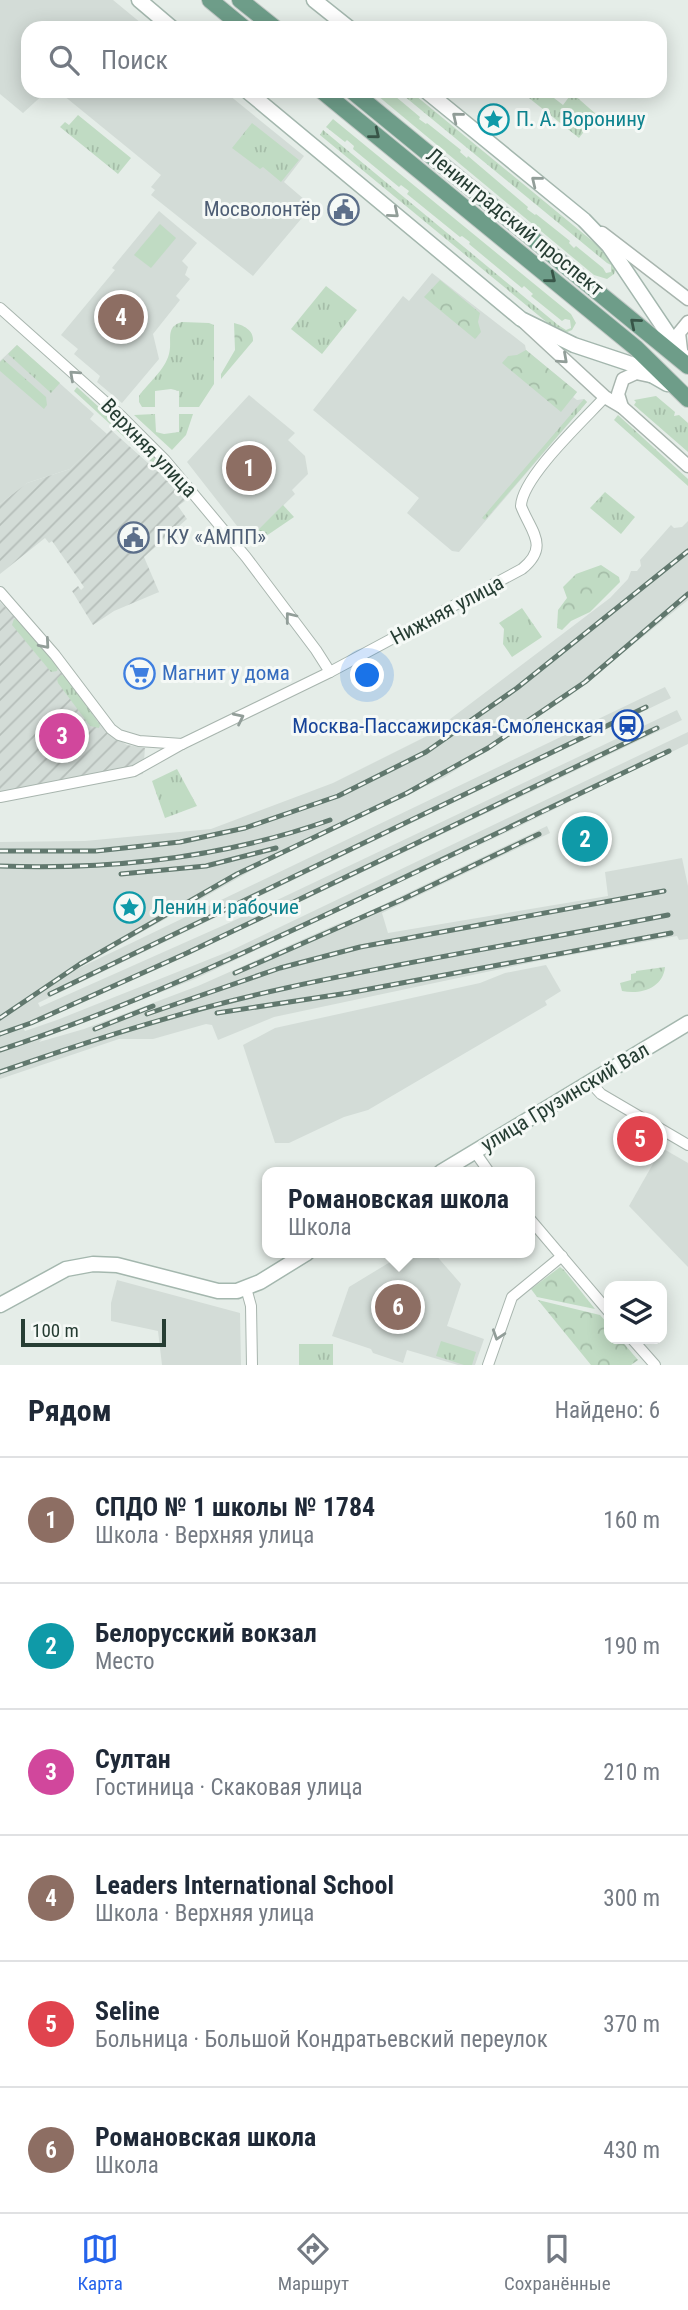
<!DOCTYPE html>
<html lang="ru">
<head>
<meta charset="utf-8">
<style>
  :root { --surface:#fff; --page:#f2f2f3; --text:#1f2937; --muted:#747a83; --line:#e0e1e3; --accent:#2563eb }
  body { margin:0; font-family:"Roboto Condensed",sans-serif; background:var(--page); color:var(--text) }
  .controls { position:absolute; right:21px; bottom:21px; display:grid; overflow:hidden; border-radius:14px; box-shadow:0 4px 18px #0003 }
  .controls button { width:63px; height:63px; display:grid; place-items:center; padding:0; border:0; border-bottom:2px solid var(--line); background:var(--surface); color:var(--text); font:35px sans-serif }
  .scale { position:absolute; left:21px; bottom:18px; width:145px; box-sizing:border-box; padding-left:7px; border:4px solid #263d33; border-top:0; font-size:19px; line-height:24px; white-space:nowrap; color:#263d33; -webkit-text-stroke:5px #f5f9f6; paint-order:stroke }
  .you { position:absolute; left:368px; top:676px; width:24px; height:24px; margin:-18px; border:5px solid #fff; border-radius:50%; background:#1a73e8; box-shadow:0 0 0 10px #1a73e833 }
  .badge { display:grid; place-items:center; width:46px; height:46px; border-radius:50%; background:var(--accent); color:#fff; font-size:23px; font-weight:700 }
  .pin { position:absolute; translate:-50% -50%; border:4px solid #fff; box-shadow:0 2px 7px #0006 }
  .popup { position:absolute; left:262px; top:1167px; width:273px; height:91px; box-sizing:border-box; display:grid; place-content:center; border-radius:14px; background:var(--surface); filter:drop-shadow(0 2px 5px #0005); font-size:23px; white-space:nowrap; color:var(--muted) }
  .popup b { font-size:26px; color:var(--text) }
  .popup::after { content:''; position:absolute; left:50%; top:100%; margin-left:-14px; border:14px solid transparent; border-top-color:var(--surface) }
  .list { margin:0; padding:0; list-style:none }
  h2 { display:flex; justify-content:space-between; align-items:center; height:91px; margin:0; padding:0 28px; font-size:30px }
  h2 small { font-size:23px; font-weight:400; color:var(--muted) }
  .list li { display:grid; grid-template-columns:46px 1fr auto; gap:21px; align-items:center; box-sizing:border-box; height:126px; padding:0 28px; border-top:2px solid var(--line) }
  .list b { display:block; font-size:26px; white-space:nowrap }
  .list p { margin:0; font-size:23px; white-space:nowrap; color:var(--muted) }
  .list em { font-size:23px; font-style:normal; color:var(--muted) }
  .icon { flex:none; width:38px; height:38px; fill:none; stroke:currentColor; stroke-width:2; stroke-linecap:round; stroke-linejoin:round }
  .map { position:relative; flex:none; width:688px; height:1365px; overflow:hidden }
  .search { position:absolute; background:var(--surface); box-shadow:0 4px 18px #0003; left:21px; right:21px; top:21px; height:77px; display:flex; align-items:center; gap:18px; box-sizing:border-box; padding:0 24px; border-radius:21px; color:var(--muted); font-size:26px }
  .sheet { height:847px; background:var(--surface) }
  nav { display:flex; justify-content:space-around; align-items:center; box-sizing:border-box; height:98px; border-top:2px solid var(--line); background:var(--surface); font-size:19px; color:var(--muted) }
  nav a { display:grid; justify-items:center; gap:4px }
  nav .on { color:var(--accent) }
  .map>svg:first-child { display:block }
  .built { fill:#d3dcd7 }
  .industrial { fill:url(#industrial-furrows) }
  .grass { fill:url(#grass-tufts) }
  .forest { fill:url(#forest-crowns) }
  .garden { fill:#c0dbc3 }
  .lines { fill:none; stroke-linecap:round; stroke-linejoin:round }
  .minor-casing { stroke:#a8b5ae; stroke-width:12 }
  .tertiary-casing { stroke:#a8b5ae; stroke-width:15 }
  .secondary-casing { stroke:#a4b7ae; stroke-width:17 }
  .primary-casing { stroke:#c2c9c6; stroke-width:18 }
  .minor { stroke:#fff; stroke-width:10 }
  .tertiary { stroke:#fff; stroke-width:12 }
  .secondary { stroke:#fff; stroke-width:14 }
  .primary { stroke:#6e9d89; stroke-width:16 }
  .rail-casing { stroke:#61786e; stroke-width:5 }
  .rail { stroke:#f5f9f6; stroke-width:2.5; stroke-dasharray:8; stroke-linecap:butt }
  .oneway { stroke:#929e99 }
  .oneway2 { stroke:#385548 }
  .labels { text-anchor:middle; dominant-baseline:central; stroke-width:6; stroke-linejoin:round; paint-order:stroke }
  .culture-label { font-size:21px; fill:#0d838f; stroke:#f5f9f6; text-anchor:start }
  .service-label { font-size:21px; fill:#4e5e75; stroke:#f5f9f6; text-anchor:end }
  .street-label { font-size:21px; fill:#263d33; stroke:#f5f9f6 }
  .shop-label { font-size:21px; fill:#366cbe; stroke:#f5f9f6; text-anchor:start }
  .transit-label { font-size:21px; fill:#164399; stroke:#f5f9f6; text-anchor:end }
</style>
</head>
<body>
<div class="map">
<svg width="688" height="1365" viewBox="0 0 688 1365">
  <defs>
    <pattern id="industrial-furrows" width="10" height="10" patternUnits="userSpaceOnUse" patternTransform="scale(1.75)"><rect width="10" height="10" fill="#d3dcd7"/><path d="M-1 1l2-2M0 10L10 0M9 11l2-2" fill="none" stroke="#b5beb9"/></pattern>
    <pattern id="grass-tufts" width="24" height="20" patternUnits="userSpaceOnUse" patternTransform="scale(1.75)"><rect width="24" height="20" fill="#c0dbc3"/><path d="M3 7l-1-3M5 7V3M7 7l1-3M15 17l-1-3M17 17v-4M19 17l1-3" fill="none" stroke="#a5bda8"/></pattern>
    <pattern id="forest-crowns" width="20" height="18" patternUnits="userSpaceOnUse" patternTransform="scale(1.75)"><rect width="20" height="18" fill="#c0dbc3"/><path d="M2 6a3 3 0 1 1 6 0M12 15a3 3 0 1 1 6 0" fill="none" stroke="#a5bda8"/></pattern>
  </defs>
  <rect width="100%" height="100%" fill="#e5ede8"/>
  <g class="built">
    <path d="M0,0H113L147,28H28V91H47L23,113L0,94Z"/>
    <path d="M58,91H224L304,156L284,182L312,206L253,276L151,195L155,190L151,187L161,175Z"/>
    <path d="M159,211L197,243L182,261L188,267L185,275L190,279L176,296L180,300L153,334L159,359L122,403L97,382L100,376L74,354L78,349L61,335L115,270L112,268Z"/>
    <path d="M432,273L525,345L526,350L577,392L573,397L577,400L584,399L587,402L459,552L452,551L407,513L419,498L313,410L403,296L409,301Z"/>
    <path d="M17,345L94,414L90,419L107,434L70,469L27,483L0,504V361Z"/>
    <path d="M249,395L295,433L288,440L305,456L308,474L292,490L295,494L248,540L187,462Z"/>
    <path d="M688,521V600L570,696L445,777L265,863L71,972L665,687L671,698L38,1003L40,1007L231,922L677,710L682,720L260,921L23,1028L25,1031L57,1020L230,951L688,732V744L520,826L195,979L43,1038L39,1042L84,1029L198,986L342,922L349,921L547,826L550,833L382,913L388,933L608,896L605,872L682,858L688,886V939L679,940L677,936L543,960L274,1017L218,1040L212,1025L206,1024L153,1039H119L0,1079V842L85,841L211,829L333,783L429,735L610,598L628,579L631,571H637L641,566L640,560L671,525L674,528L682,527Z"/>
    <path d="M546,965L561,991L545,1001L547,1005L368,1110L344,1117L289,1143H275L243,1045L275,1028L480,983L505,973Z"/>
    <path d="M662,1148L688,1163V1267L629,1206Z"/>
    <path d="M405,1253H418L421,1256L425,1253H434L461,1284L447,1326L484,1339L475,1365H458L407,1350L403,1363L373,1353L371,1349L332,1336L349,1287Z"/>
    <path d="M117,1280L240,1313L241,1365H162L158,1331L111,1321V1303Z"/>
  </g>
  <g class="industrial">
    <path d="M111,430L175,487L185,501L178,506L187,519L144,557L159,592L114,611L93,625L72,591L78,586L81,590L84,587L52,541L49,543L45,538L0,574V504L27,483L70,469Z"/>
    <path d="M0,602L19,620L65,676L107,732L127,745L145,748L143,774L0,800Z"/>
  </g>
  <g class="grass">
    <path d="M372,91H389L420,117L419,119L426,124L427,123L461,150L460,152L467,158L468,156L528,207L527,209L535,215L536,214L570,241L569,243L574,248L576,246L603,268L606,273L611,272V265L607,263L398,91H410L613,258L616,268L614,274L607,279L594,275Z"/>
    <path d="M536,91H545L563,105L572,93L597,115L579,138L529,98Z"/>
    <path d="M78,115L131,158L118,174L60,127L65,122L69,125Z"/>
    <path d="M333,119L571,314L576,323L572,330L565,333L555,329L320,135L323,130L558,325L566,330L571,328L570,320L565,319L562,321L531,296L533,294L524,286L522,288L469,244L470,242L462,236L460,237L407,194L409,191L401,185L399,187L353,149L354,146L347,140L345,142L326,127Z"/>
    <path d="M252,123L299,160L281,182L263,167L260,169L232,148Z"/>
    <path d="M326,286L357,310L322,354L291,329Z"/>
    <path d="M182,322L209,323L214,325V384L199,407H179V391L171,389L155,391V407H142L139,402V396C148,383 165,370 169,354C173,341 164,327 182,322Z"/>
    <path d="M17,345L60,383L51,393L8,354Z"/>
    <path d="M3,359L46,397L47,405L44,409L0,371V362Z"/>
    <path d="M77,387L173,475V478L170,479L74,391Z"/>
    <path d="M656,396L675,412L674,416L679,415L688,423V452L634,405L636,402L634,400Z"/>
    <path d="M584,399L587,402L485,520L482,518Z"/>
    <path d="M155,414L156,432L164,434L179,432V414H193L186,435L172,450L134,415Z"/>
    <path d="M618,415L688,479V486L614,420Z"/>
    <path d="M605,492L635,517L621,534L590,508Z"/>
    <path d="M283,505L294,517L253,545L248,540Z"/>
    <path d="M522,608L542,637L512,657L503,644L504,629L499,623Z"/>
    <path d="M14,619L19,620L58,667L57,671L51,672L12,625Z"/>
    <path d="M61,675L65,676L100,725L99,728L90,726L58,683L57,679Z"/>
    <path d="M177,769L197,806L165,818L152,781Z"/>
    <path d="M441,1341L476,1352L472,1365H464L436,1356Z"/>
    <rect x="299" y="1344" width="34" height="21"/>
  </g>
  <g class="forest">
    <path d="M440,280L480,313L478,322L481,332L475,339L424,297Z"/>
    <path d="M234,323C243,325 254,330 253,341L221,379V374L235,350Z"/>
    <path d="M526,350L577,392L561,412L502,363L508,356L517,355Z"/>
    <path d="M601,565L619,577L620,582L590,612L571,621L562,630L557,628L558,610L567,598L563,587L576,574Z"/>
    <path d="M665,967C663,988 641,995 622,991L620,983L631,980V974L636,973V971Z"/>
    <path d="M560,1267L564,1270L595,1309L537,1297L531,1289Z"/>
    <path d="M538,1300L600,1315L609,1325V1339H620L638,1360L631,1365H591Z"/>
  </g>
  <path class="garden" d="M160,224L176,238L151,268L134,255Z"/>
  <g class="lines">
    <defs>
      <g id="minor">
        <path d="M0,308L121,416L165,460L246,557L316,650L330,672"/>
        <path d="M0,592L55,655L111,729L119,735L139,741L182,744L330,672L522,569C550,546 531,532 521,506C522,477 584,420 605,397"/>
        <path d="M0,797L134,771L182,744"/>
        <path d="M590,1082L601,1094L688,1145"/>
        <path d="M475,1152L489,1172"/>
        <path d="M529,1218L609,1312"/>
        <path d="M246,1288L251,1306L252,1365"/>
        <path d="M632,1339L655,1365"/>
        <path d="M488,1365L512,1297L562,1256"/>
      </g>
      <g id="tertiary">
        <path d="M602,233L688,299"/>
        <path d="M524,322L605,397L622,407L688,466"/>
        <path d="M681,350L679,333L688,322"/>
        <path d="M622,407L618,394L623,379L636,373L650,376"/>
      </g>
      <g id="secondary">
        <path d="M139,0L172,28"/>
        <path d="M314,0L349,28"/>
        <path d="M247,91L521,319L574,345L634,365L667,384"/>
        <path d="M426,91L584,220L609,246L687,362"/>
        <path d="M441,1172L688,1023"/>
        <path d="M0,1305L66,1269L93,1264L117,1265L218,1291H237L260,1282L307,1253"/>
      </g>
      <g id="primary">
        <path d="M210,0L244,28"/>
        <path d="M240,0L275,28"/>
        <path d="M322,91L636,348L688,399"/>
        <path d="M352,91L688,366"/>
      </g>
    </defs>
    <use href="#minor" class="minor-casing"/>
    <use href="#tertiary" class="tertiary-casing"/>
    <use href="#secondary" class="secondary-casing"/>
    <use href="#primary" class="primary-casing"/>
    <use href="#minor" class="minor"/>
    <use href="#tertiary" class="tertiary"/>
    <use href="#secondary" class="secondary"/>
    <use href="#primary" class="primary"/>
    <defs>
      <g id="rail">
        <path d="M0,851H96L180,842L245,828L338,796L426,752L517,688L688,551"/>
        <path d="M0,866C113,870 223,858 330,820"/>
        <path d="M121,874L206,866L276,848"/>
        <path d="M235,973L401,900L539,834"/>
        <path d="M50,994L646,707"/>
        <path d="M217,1013L348,993L671,933"/>
        <path d="M147,1014L280,968L360,947L664,891"/>
        <path d="M0,1018L80,964L237,874L407,793L488,748L585,682L688,594"/>
        <path d="M95,1029L153,1006"/>
        <path d="M0,1034L31,1023L187,953L657,728"/>
        <path d="M0,1050C116,1012 227,961 338,909C449,857 559,804 669,751"/>
        <path d="M0,1072C94,1039 189,1009 286,988C412,960 541,940 668,915"/>
      </g>
    </defs>
    <use href="#rail" class="rail-casing"/>
    <use href="#rail" class="rail"/>
  </g>
  <defs><path id="oneway-chevron" d="M-2-3.5L2.5 0L-2 3.5" fill="none" stroke-width="1.6" stroke-linecap="round" stroke-linejoin="round" transform="scale(1.75)"/></defs>
  <g class="oneway">
    <use href="#oneway-chevron" transform="translate(457 117) rotate(-141)"/>
    <use href="#oneway-chevron" transform="translate(536 181) rotate(-141)"/>
    <use href="#oneway-chevron" transform="translate(394 213) rotate(40)"/>
    <use href="#oneway-chevron" transform="translate(563 359) rotate(42)"/>
    <use href="#oneway-chevron" transform="translate(74 375) rotate(-138)"/>
    <use href="#oneway-chevron" transform="translate(290 617) rotate(-128)"/>
    <use href="#oneway-chevron" transform="translate(45 644) rotate(49)"/>
    <use href="#oneway-chevron" transform="translate(239 718) rotate(-26)"/>
    <use href="#oneway-chevron" transform="translate(498 1335) rotate(108)"/>
  </g>
  <g class="oneway2">
    <use href="#oneway-chevron" transform="translate(375 134) rotate(39)"/>
    <use href="#oneway-chevron" transform="translate(551 278) rotate(39)"/>
    <use href="#oneway-chevron" transform="translate(635 323) rotate(-140)"/>
  </g>
  <defs>
    <symbol id="sight-ring" viewBox="-11 -11 22 22"><circle r="9.5" fill="#f5f9f6" stroke="#0f9aa8" stroke-width="1.5"/><path d="M0-6L1.8-2.2L6-1.7L2.9 1.2L3.7 5.4L0 3.3L-3.7 5.4L-2.9 1.2L-6-1.7L-1.8-2.2Z" fill="#0f9aa8"/></symbol>
    <symbol id="civic-ring" viewBox="-11 -11 22 22"><circle r="9.5" fill="#f5f9f6" stroke="#5c6f8a" stroke-width="1.5"/><path d="M-.6-6.5H3V-4.5H.6V-3L4-1V1h2V6H-6V1h2V-1L-.6-3ZM-1.2 2.5V6h2.4V2.5Z" fill="#5c6f8a"/></symbol>
    <symbol id="supermarket-ring" viewBox="-11 -11 22 22"><circle r="9.5" fill="#f5f9f6" stroke="#3f7fe0" stroke-width="1.5"/><path d="M-6-5.5h2.5l.6 2H6L4.5 2H-2.5L-4.4-4H-6ZM-1.5 3.2a1.3 1.3 0 1 0 .1 0ZM3 3.2a1.3 1.3 0 1 0 .1 0Z" fill="#3f7fe0"/></symbol>
    <symbol id="station-ring" viewBox="-11 -11 22 22"><circle r="9.5" fill="#f5f9f6" stroke="#1a4fb4" stroke-width="1.5"/><path d="M-3-6H3Q5-6 5-4V2Q5 4 3 4L4.5 6H3L1.5 4h-3L-3 6H-4.5L-3 4Q-5 4-5 2V-4Q-5-6-3-6ZM-3.5-4v3h7v-3ZM-3.5 1v1.5H-2V1ZM2 1v1.5H3.5V1Z" fill="#1a4fb4"/></symbol>
  </defs>
  <g fill-rule="evenodd">
    <use href="#sight-ring" x="476" y="102" width="35" height="35"/>
    <use href="#civic-ring" x="326" y="192" width="35" height="35"/>
    <use href="#civic-ring" x="116" y="520" width="35" height="35"/>
    <use href="#supermarket-ring" x="122" y="656" width="35" height="35"/>
    <use href="#station-ring" x="610" y="708" width="35" height="35"/>
    <use href="#sight-ring" x="112" y="890" width="35" height="35"/>
  </g>
  <g class="labels">
    <g class="culture-label">
      <text x="516" y="119">П. А. Воронину</text>
      <text x="152" y="907">Ленин и рабочие</text>
    </g>
    <g class="service-label">
      <text x="321" y="209">Мосволонтёр</text>
      <text x="156" y="537" text-anchor="start">ГКУ «АМПП»</text>
    </g>
    <g class="street-label">
      <text transform="translate(515 222) rotate(39)">Ленинградский проспект</text>
      <text transform="translate(149 448) rotate(46)">Верхняя улица</text>
      <text transform="translate(447 610) rotate(-28)">Нижняя улица</text>
      <text transform="translate(565 1097) rotate(-31)">улица Грузинский Вал</text>
    </g>
    <g class="shop-label">
      <text x="162" y="673">Магнит у дома</text>
    </g>
    <g class="transit-label">
      <text x="604" y="726">Москва-Пассажирская-Смоленская</text>
    </g>
  </g>
</svg>
<div class="controls">
<button><svg class="icon" aria-label="layers" viewBox="0 0 24 24"><path d="M12 4l9 5-9 5-9-5zM3 14l9 5 9-5"/></svg></button>
</div>
<div class="scale">100 m</div>
<div class="you"></div>
<div class="pin badge" style="left:249px;top:468px;background:#8d6e63">1</div>
<div class="pin badge" style="left:585px;top:839px;background:#0f9aa8">2</div>
<div class="pin badge" style="left:62px;top:736px;background:#d1479c">3</div>
<div class="pin badge" style="left:121px;top:317px;background:#8d6e63">4</div>
<div class="pin badge" style="left:640px;top:1139px;background:#e0444e">5</div>
<div class="pin badge" style="left:398px;top:1307px;background:#8d6e63">6</div>
<div class="popup"><b>Романовская школа</b>Школа</div>
<div class="search"><svg class="icon" aria-label="search" viewBox="0 0 24 24"><circle cx="10" cy="10" r="6"/><path d="M15 15l6 6"/></svg>Поиск</div>
</div>
<section class="sheet">
<h2>Рядом<small>Найдено: 6</small></h2>
<ul class="list">
<li><span class="badge" style="background:#8d6e63">1</span><div><b>СПДО № 1 школы № 1784</b><p>Школа · Верхняя улица</p></div><em>160 m</em></li>
<li><span class="badge" style="background:#0f9aa8">2</span><div><b>Белорусский вокзал</b><p>Место</p></div><em>190 m</em></li>
<li><span class="badge" style="background:#d1479c">3</span><div><b>Султан</b><p>Гостиница · Скаковая улица</p></div><em>210 m</em></li>
<li><span class="badge" style="background:#8d6e63">4</span><div><b>Leaders International School</b><p>Школа · Верхняя улица</p></div><em>300 m</em></li>
<li><span class="badge" style="background:#e0444e">5</span><div><b>Seline</b><p>Больница · Большой Кондратьевский переулок</p></div><em>370 m</em></li>
<li><span class="badge" style="background:#8d6e63">6</span><div><b>Романовская школа</b><p>Школа</p></div><em>430 m</em></li>
</ul>
</section>
<nav>
<a class="on"><svg class="icon" aria-label="map" viewBox="0 0 24 24"><path d="M3 6l6-2 6 2 6-2v14l-6 2-6-2-6 2zM9 4v14M15 6v14"/></svg>Карта</a>
<a><svg class="icon" aria-label="directions" viewBox="0 0 24 24"><path d="M12 3l9 9-9 9-9-9zM9 14v-3h6M13 9l2 2-2 2"/></svg>Маршрут</a>
<a><svg class="icon" aria-label="saved" viewBox="0 0 24 24"><path d="M7 4h10v16l-5-4-5 4z"/></svg>Сохранённые</a>
</nav>
</body>
</html>
